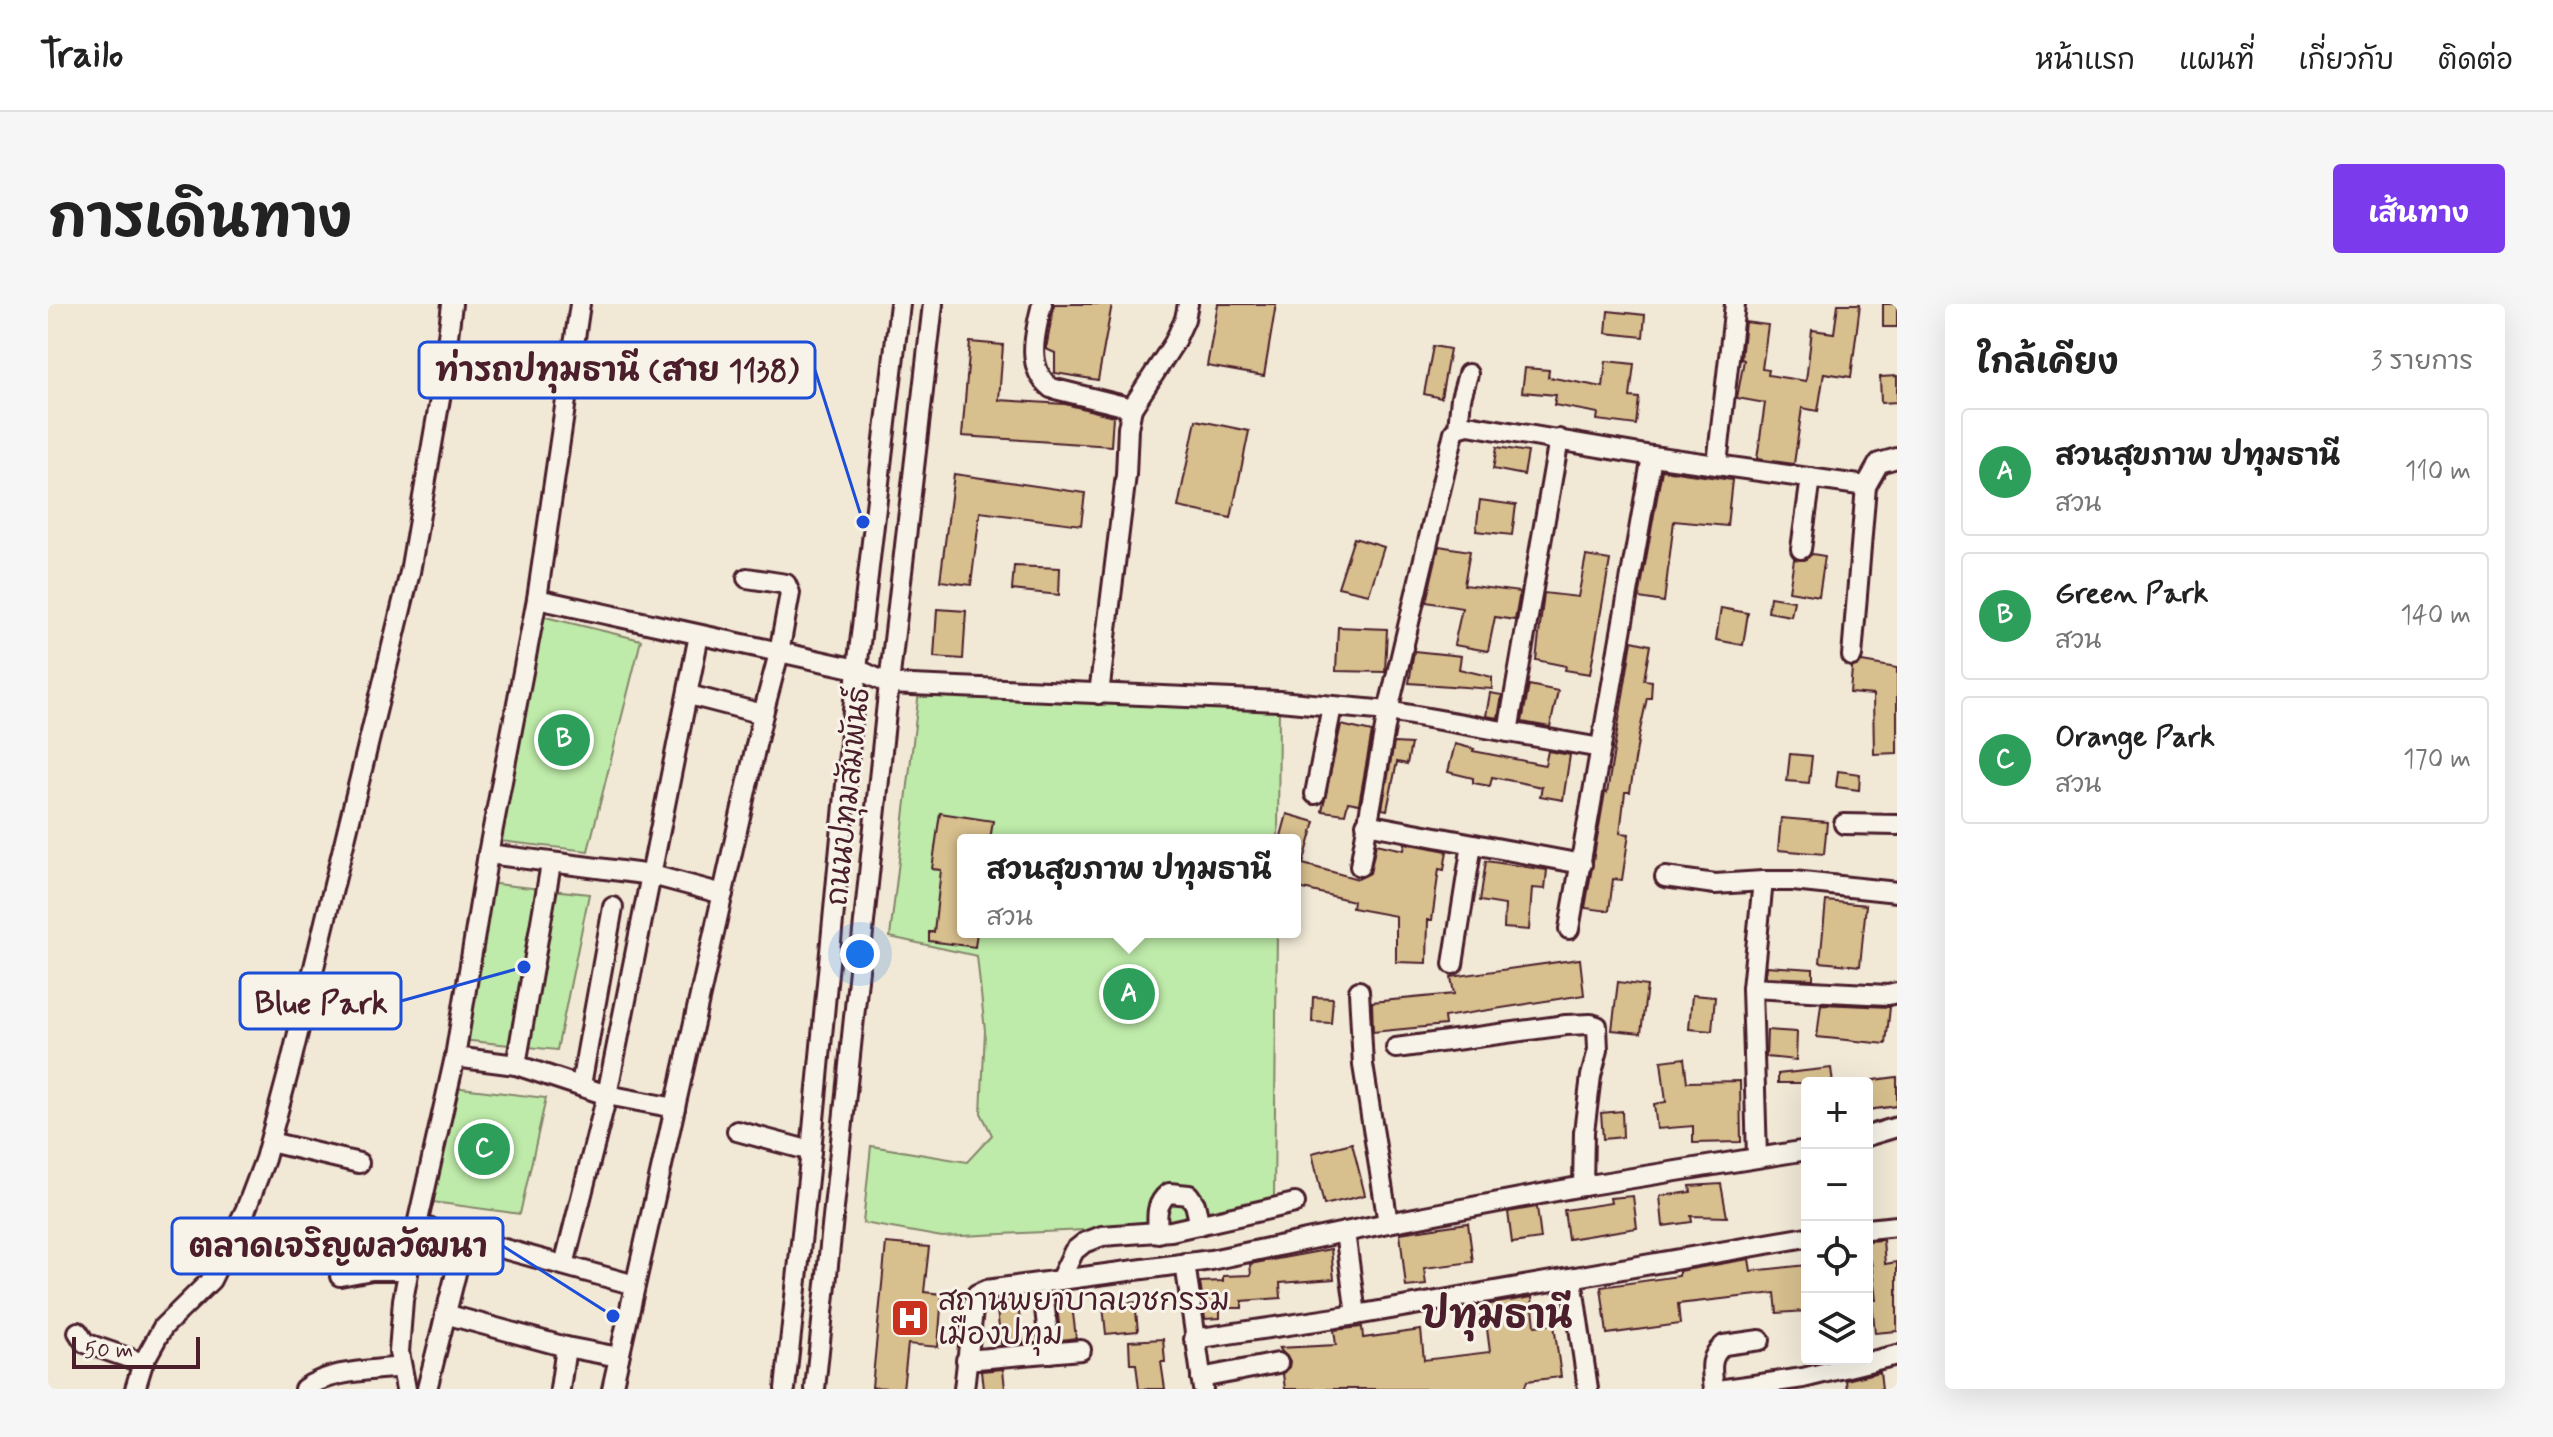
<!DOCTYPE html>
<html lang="th">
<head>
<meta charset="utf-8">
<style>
  :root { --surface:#fff; --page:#f6f6f6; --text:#222; --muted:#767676; --line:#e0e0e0; --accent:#7c3aed }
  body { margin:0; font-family:Mynerve,"Playpen Sans Thai",sans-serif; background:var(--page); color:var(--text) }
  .controls { position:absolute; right:24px; bottom:24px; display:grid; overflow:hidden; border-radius:8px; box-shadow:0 8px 32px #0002 }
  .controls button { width:72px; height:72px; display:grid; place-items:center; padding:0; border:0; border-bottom:2px solid var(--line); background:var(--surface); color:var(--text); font:40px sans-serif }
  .scale { position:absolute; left:24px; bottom:20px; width:128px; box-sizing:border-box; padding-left:8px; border:4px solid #4a1f2b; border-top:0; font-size:22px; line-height:28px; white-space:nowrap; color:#4a1f2b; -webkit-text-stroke:6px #f7f3e8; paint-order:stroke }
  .you { position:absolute; left:812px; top:650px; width:28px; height:28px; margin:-20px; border:6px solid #fff; border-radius:50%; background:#1a73e8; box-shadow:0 0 0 12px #1a73e833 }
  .badge { display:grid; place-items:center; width:52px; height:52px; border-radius:50%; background:var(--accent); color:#fff; font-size:26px; font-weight:700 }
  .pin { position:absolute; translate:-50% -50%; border:4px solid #fff; box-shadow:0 2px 8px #0006 }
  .popup { position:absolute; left:909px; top:530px; width:344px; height:104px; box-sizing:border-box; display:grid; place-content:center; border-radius:8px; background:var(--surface); filter:drop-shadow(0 2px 6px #0005); font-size:26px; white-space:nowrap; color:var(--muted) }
  .popup b { font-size:30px; color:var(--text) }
  .popup::after { content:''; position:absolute; left:50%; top:100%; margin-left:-16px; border:16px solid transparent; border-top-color:var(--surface) }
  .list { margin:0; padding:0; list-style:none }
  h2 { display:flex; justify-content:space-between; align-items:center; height:104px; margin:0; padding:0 32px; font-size:34px }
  h2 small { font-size:26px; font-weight:400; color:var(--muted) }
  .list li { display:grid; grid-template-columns:52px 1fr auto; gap:24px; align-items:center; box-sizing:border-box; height:128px; margin:0 16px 16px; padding:0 16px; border:2px solid var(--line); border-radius:8px }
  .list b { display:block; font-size:30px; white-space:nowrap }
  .list p { margin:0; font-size:26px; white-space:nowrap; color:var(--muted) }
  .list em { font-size:26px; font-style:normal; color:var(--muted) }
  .icon { flex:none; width:44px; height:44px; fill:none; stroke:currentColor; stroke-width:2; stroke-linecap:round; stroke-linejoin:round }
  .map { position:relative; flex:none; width:1849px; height:1085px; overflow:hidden; border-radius:8px }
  header { display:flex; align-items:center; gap:48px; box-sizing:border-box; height:112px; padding:0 40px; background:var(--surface); border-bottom:2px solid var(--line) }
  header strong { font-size:38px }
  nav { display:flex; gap:44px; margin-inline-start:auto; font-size:28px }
  .intro { display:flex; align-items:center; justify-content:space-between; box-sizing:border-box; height:192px; padding:0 48px }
  h1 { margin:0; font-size:56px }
  .button { padding:20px 36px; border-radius:8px; background:var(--accent); color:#fff; font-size:28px; font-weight:700 }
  main { display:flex; gap:48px; padding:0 48px }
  aside { flex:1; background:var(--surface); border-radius:8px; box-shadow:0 8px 32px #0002 }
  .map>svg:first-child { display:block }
  .green { fill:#beeba9; stroke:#84856a; stroke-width:2 }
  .building { fill:#d7bf8e; stroke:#4a1f2b; stroke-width:2 }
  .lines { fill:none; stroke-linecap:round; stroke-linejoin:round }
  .minor-casing { stroke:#4a1f2b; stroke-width:24 }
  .minor { stroke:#f7f3e8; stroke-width:18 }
  .labels { text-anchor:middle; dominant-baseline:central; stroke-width:6; stroke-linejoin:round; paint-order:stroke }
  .street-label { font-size:30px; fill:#4a1f2b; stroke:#f7f3e8 }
  .poi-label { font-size:30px; fill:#4a1f2b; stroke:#f7f3e8; text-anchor:start }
  .district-label { font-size:38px; font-weight:bold; fill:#4a1f2b; stroke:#f7f3e8 }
  .leader { fill:none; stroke:#1d4ed8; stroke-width:3 }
  .callout-dot { fill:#1d4ed8; stroke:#f7f3e8; stroke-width:3 }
  .callout { fill:#f7f3e8; stroke:#1d4ed8; stroke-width:3 }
  .callout-label { font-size:32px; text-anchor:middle; font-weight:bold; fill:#4a1f2b }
</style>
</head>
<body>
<header>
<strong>Trailo</strong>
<nav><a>หน้าแรก</a><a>แผนที่</a><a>เกี่ยวกับ</a><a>ติดต่อ</a></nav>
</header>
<div class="intro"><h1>การเดินทาง</h1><a class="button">เส้นทาง</a></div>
<main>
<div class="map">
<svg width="1849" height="1085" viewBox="0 0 1849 1085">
  <rect width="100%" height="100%" fill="#f1e9d6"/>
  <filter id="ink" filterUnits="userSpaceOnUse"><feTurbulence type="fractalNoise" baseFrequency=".0125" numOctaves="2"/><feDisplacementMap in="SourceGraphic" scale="16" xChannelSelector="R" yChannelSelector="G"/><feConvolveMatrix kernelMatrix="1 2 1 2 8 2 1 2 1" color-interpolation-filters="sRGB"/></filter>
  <g filter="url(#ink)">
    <g class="green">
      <path d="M493,312L593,336L540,547L443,536Z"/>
      <path d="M871,387L1231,402L1230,536H915V628H1229L1226,893L1118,922L894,933L815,919L823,842L919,858L944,831L933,809L937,727L929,652L842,633Z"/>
      <path d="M438,579L541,590L509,746L414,736Z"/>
      <path d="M396,782L498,794L472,910L377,897Z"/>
    </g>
    <g class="building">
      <path d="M1006,0H1064L1050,76L1007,69V49L998,45Z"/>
      <path d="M1170,0H1228L1216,72L1159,62Z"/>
      <path d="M1790,0H1812L1803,73L1776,69L1770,107L1754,104L1746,160L1709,155L1717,99L1689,94L1696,56L1693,55L1697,18L1720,21L1714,65L1721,66L1720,71L1758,77L1764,26L1786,29Z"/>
      <rect x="1835" y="0" width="14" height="23"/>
      <path d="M1560,7L1597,11L1595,33L1558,29Z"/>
      <path d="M922,38L955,41L951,96L1017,100L1065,112L1063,142L914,132Z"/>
      <path d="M1385,42L1402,45L1393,94L1376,90Z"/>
      <path d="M1558,57L1586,60L1582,93L1591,94L1588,121L1549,116L1550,109L1506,101L1508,91L1474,88L1477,64L1501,66L1500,73L1555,83Z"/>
      <path d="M1849,72V98L1833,99L1832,73Z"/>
      <path d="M1148,116L1201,127L1183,214L1130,203Z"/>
      <path d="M1449,143L1480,148L1476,171L1445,165Z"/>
      <path d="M1614,166L1684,176L1679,222L1626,217L1616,298L1591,294Z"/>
      <path d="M906,170L1037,189L1033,221L932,208L923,281L892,277Z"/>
      <path d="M1432,196L1468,201L1464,231L1428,227Z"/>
      <path d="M1306,234L1336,243L1321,290L1290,283Z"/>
      <path d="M1391,242L1422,247L1416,281L1472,288L1467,316L1447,313L1440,347L1406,341L1414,304L1378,298Z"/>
      <path d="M1764,250L1777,252L1771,292L1741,287L1746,255L1757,256Z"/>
      <path d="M1538,252L1562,256L1542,370L1517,366L1518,362L1488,356L1496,289L1530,293Z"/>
      <path d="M966,262L1012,264L1011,291L964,286Z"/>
      <path d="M1722,293L1746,297L1743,312L1720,308Z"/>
      <path d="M1673,304L1700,309L1695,341L1668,336Z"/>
      <path d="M889,305L918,307L915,355L886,353Z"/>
      <path d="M1290,323L1339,325L1337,368L1288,367Z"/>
      <path d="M1584,337L1602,341L1596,376L1604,377L1603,394H1599L1591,431L1582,488H1577L1572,529L1581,530L1574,576L1565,575L1561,607L1537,604L1557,488L1559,489Z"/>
      <path d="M1366,347L1413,352L1411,365L1444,373V385L1361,379Z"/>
      <path d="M1814,358L1849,364V449L1826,450L1825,391L1802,389L1804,364Z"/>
      <path d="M1481,381L1510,387L1502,423L1474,418Z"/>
      <path d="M1442,389L1454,391L1450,414L1438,412Z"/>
      <path d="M1293,421L1324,428L1311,500L1300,498L1297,510L1274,507Z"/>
      <path d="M1346,439L1363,440L1359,460L1349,458L1339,506L1334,505Z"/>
      <path d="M1407,440L1426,445L1425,447L1497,461L1500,447L1522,451L1515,496L1492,492L1494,483L1444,473L1442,482L1425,479V474L1400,468Z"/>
      <path d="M1742,450L1764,452L1761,479L1739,477Z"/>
      <path d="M1790,467L1812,470L1811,486L1788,483Z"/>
      <path d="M892,509L945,517L942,536H915V628H929L927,643L881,637V628H886L893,566L884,565Z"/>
      <path d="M1239,510L1267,518L1255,560L1310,575L1322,569L1328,540L1356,546L1357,539L1399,547L1396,566L1391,565L1384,616H1380L1379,659L1348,658V612L1304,604L1305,597L1247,583V536H1232Z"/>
      <path d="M1733,514L1779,518L1776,550L1730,546Z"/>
      <path d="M1438,557L1499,566L1497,585L1484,584L1481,626L1456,624L1457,601L1432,597Z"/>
      <path d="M1778,597L1818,601L1812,662L1772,658Z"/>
      <path d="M1532,655L1536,691L1396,713L1397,721L1325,728L1324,698L1406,690L1403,673Z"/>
      <path d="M1718,662L1765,665V675L1717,673Z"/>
      <path d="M1570,678L1599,682L1593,729L1564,726Z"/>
      <path d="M1644,691L1667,693L1664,727L1641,725Z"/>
      <path d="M1265,693L1285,694L1283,719L1264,718Z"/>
      <path d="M1773,700L1842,703L1838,740L1769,733Z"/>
      <path d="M1719,726L1749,728L1748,756L1718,753Z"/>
      <path d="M1636,754L1639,778L1692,777L1693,838L1645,839V822L1609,825L1606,800L1618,798L1613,757Z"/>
      <path d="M1783,764L1785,779H1730V770Z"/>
      <path d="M1849,773V802L1819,806V777Z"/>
      <path d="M1574,807L1575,833L1555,835L1553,809Z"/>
      <path d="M1304,839L1317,891L1276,901L1264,849Z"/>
      <path d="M1673,880L1679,913L1643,912L1644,918L1615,922L1612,892L1643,888L1642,882Z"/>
      <path d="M1585,892L1589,924L1520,935L1516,906L1563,899L1562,894Z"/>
      <path d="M1489,903L1493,935L1464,939L1460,908Z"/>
      <path d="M1420,919L1425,958L1376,964L1378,981L1358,983L1352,929Z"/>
      <path d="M1835,936L1837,960L1849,958V1027L1827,1029L1824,996H1828L1823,957L1819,958V937Z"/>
      <path d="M838,939L881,943L876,988L894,990L890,1043L860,1040L855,1085L824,1083Z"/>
      <path d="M1283,945L1286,975L1232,979L1233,994L1194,997V1004H1172V1014L1157,1015L1152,978L1175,977V972L1203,971L1202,960Z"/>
      <path d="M1701,955L1703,967L1759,961V1007L1729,1009L1727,989L1630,1000L1632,1020L1559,1030L1553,983L1631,972V967Z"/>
      <path d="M1023,993L1028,1034L1013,1036L1008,995Z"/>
      <path d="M1484,993L1487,1022L1506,1020L1513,1073L1479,1077L1476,1085H1237L1235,1070L1241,1064L1242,1057L1231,1044L1288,1041L1286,1026L1314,1023L1315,1034L1373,1026L1376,1056L1442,1048L1438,1017L1410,1021L1408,1006Z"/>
      <path d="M969,994L975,1039L953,1041L948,997Z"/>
      <path d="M1087,998L1090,1027L1058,1030L1055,1002Z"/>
      <path d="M1115,1035L1117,1058H1113L1117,1085H1091L1088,1060H1082L1081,1037Z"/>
      <path d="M955,1065L957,1085H935L933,1067Z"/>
      <path d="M1832,1068L1834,1085H1799L1798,1076Z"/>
    </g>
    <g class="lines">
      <defs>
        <g id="minor">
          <path d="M994,0C987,29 977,64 1003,84L1084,104"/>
          <path d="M1410,124L1413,94L1420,70"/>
          <path d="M1669,160L1687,0"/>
          <path d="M1753,245L1763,174"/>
          <path d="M489,295L809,365L841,380L1231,397L1340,407L1553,444"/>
          <path d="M1804,352L1818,182L1831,159L1849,154"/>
          <path d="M1051,390L1078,171L1080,124L1084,104L1126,39L1137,15L1140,0"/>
          <path d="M641,391L715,410"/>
          <path d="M1460,428L1511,135"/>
          <path d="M1267,490L1284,402"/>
          <path d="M1318,520L1534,560"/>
          <path d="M1796,520L1849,521"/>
          <path d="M440,550L604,571L675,590"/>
          <path d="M1312,562L1340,407L1406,128L1410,124L1420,121L1604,152L1818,182"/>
          <path d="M1617,573L1667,580L1715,577"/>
          <path d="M1521,625L1604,152"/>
          <path d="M1405,660L1424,540"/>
          <path d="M1704,684L1840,691L1849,689"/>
          <path d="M1311,687L1315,761L1340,919"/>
          <path d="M1348,744L1518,721L1543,720L1549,722L1550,746L1543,772L1536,828L1535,882"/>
          <path d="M407,753L468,761L559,791L516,961"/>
          <path d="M468,761L503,560"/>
          <path d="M533,781L565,603"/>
          <path d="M627,804L559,791L651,331"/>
          <path d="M689,827L763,847"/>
          <path d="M1819,832L1849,823"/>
          <path d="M222,838L311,859"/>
          <path d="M1709,853L1704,684L1715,577H1745L1849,588"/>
          <path d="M369,921L587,981"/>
          <path d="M1819,925L1849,922"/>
          <path d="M1297,928L1308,1011"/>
          <path d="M1110,929C1109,912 1107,900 1121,889L1141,891L1147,900L1152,921"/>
          <path d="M1137,959L1155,1085"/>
          <path d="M292,972L324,966H360"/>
          <path d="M1524,975L1540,1085"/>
          <path d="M1012,976L1026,947L1036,939L1054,932L1123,927L1247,899"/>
          <path d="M996,996L1002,1049"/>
          <path d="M397,1010L518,1043L571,1053"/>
          <path d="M30,1028L37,1039L95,1059"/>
          <path d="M1146,1035L1308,1011L1759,933"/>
          <path d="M918,1056L1033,1046"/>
          <path d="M1153,1074L1230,1059"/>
          <path d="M87,1085L95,1059L115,1023L163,976L198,905L217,855L242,762L362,268L393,89L404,0"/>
          <path d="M256,1085C282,1066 322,1067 353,1063"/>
          <path d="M358,1085L351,1048L355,996L369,921L407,753L440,550L489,295L532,0"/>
          <path d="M379,1085L417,933"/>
          <path d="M512,1085L518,1043"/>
          <path d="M564,1085L715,410L731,349L742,289L738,280L699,274"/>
          <path d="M737,1085L763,847L809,365L852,0"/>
          <path d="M767,1085L841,380L885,0"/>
          <path d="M916,1085L926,998L929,990L938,986L1163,956L1340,919L1535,882L1759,846"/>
          <path d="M1666,1085C1664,1067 1660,1053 1676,1041L1712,1036"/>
          <path d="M1677,1085L1755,1074L1849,1051"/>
        </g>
      </defs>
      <use href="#minor" class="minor-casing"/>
      <use href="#minor" class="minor"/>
    </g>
  </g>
  <defs>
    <symbol id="hospital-square" viewBox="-11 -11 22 22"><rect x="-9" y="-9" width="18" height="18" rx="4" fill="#c8321e" stroke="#f7f3e8"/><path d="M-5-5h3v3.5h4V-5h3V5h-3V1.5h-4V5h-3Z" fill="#fff"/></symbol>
  </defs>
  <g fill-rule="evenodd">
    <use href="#hospital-square" x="840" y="992" width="44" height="44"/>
  </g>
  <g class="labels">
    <g class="street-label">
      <text transform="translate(801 492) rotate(-84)">ถนนปทุมสัมพันธ์</text>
    </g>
    <g class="poi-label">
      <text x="890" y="997">สถานพยาบาลเวชกรรม<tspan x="890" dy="34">เมืองปทุม</tspan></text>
    </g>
    <g class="district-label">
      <text x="1449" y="1012">ปทุมธานี</text>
    </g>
  </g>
  <path class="leader" d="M815 218L767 66M476 663L353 697M565 1012L455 942"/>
  <g class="callout-dot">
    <circle cx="815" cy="218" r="8"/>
    <circle cx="476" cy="663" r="8"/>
    <circle cx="565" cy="1012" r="8"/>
  </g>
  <g class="callout">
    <rect x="371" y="38" width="396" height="56" rx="8"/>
    <rect x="192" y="669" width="161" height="56" rx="8"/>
    <rect x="124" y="914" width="331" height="56" rx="8"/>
  </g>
  <g class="callout-label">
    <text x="569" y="77">ท่ารถปทุมธานี (สาย 1138)</text>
    <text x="273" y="709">Blue Park</text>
    <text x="290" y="953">ตลาดเจริญผลวัฒนา</text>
  </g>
</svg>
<div class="controls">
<button>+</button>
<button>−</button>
<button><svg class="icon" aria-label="locate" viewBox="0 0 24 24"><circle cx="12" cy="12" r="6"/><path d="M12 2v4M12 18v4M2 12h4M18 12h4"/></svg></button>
<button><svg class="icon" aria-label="layers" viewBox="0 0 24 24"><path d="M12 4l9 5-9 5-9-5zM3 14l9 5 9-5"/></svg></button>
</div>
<div class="scale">50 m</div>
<div class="you"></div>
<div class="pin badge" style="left:1081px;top:690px;background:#2e9e5b">A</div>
<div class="popup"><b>สวนสุขภาพ ปทุมธานี</b>สวน</div>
<div class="pin badge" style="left:516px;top:436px;background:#2e9e5b">B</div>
<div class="pin badge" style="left:436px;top:845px;background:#2e9e5b">C</div>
</div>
<aside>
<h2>ใกล้เคียง<small>3 รายการ</small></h2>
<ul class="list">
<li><span class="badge" style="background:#2e9e5b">A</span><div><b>สวนสุขภาพ ปทุมธานี</b><p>สวน</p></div><em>110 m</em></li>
<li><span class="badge" style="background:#2e9e5b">B</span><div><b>Green Park</b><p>สวน</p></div><em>140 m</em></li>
<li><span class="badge" style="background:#2e9e5b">C</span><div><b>Orange Park</b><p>สวน</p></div><em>170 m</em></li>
</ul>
</aside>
</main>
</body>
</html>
